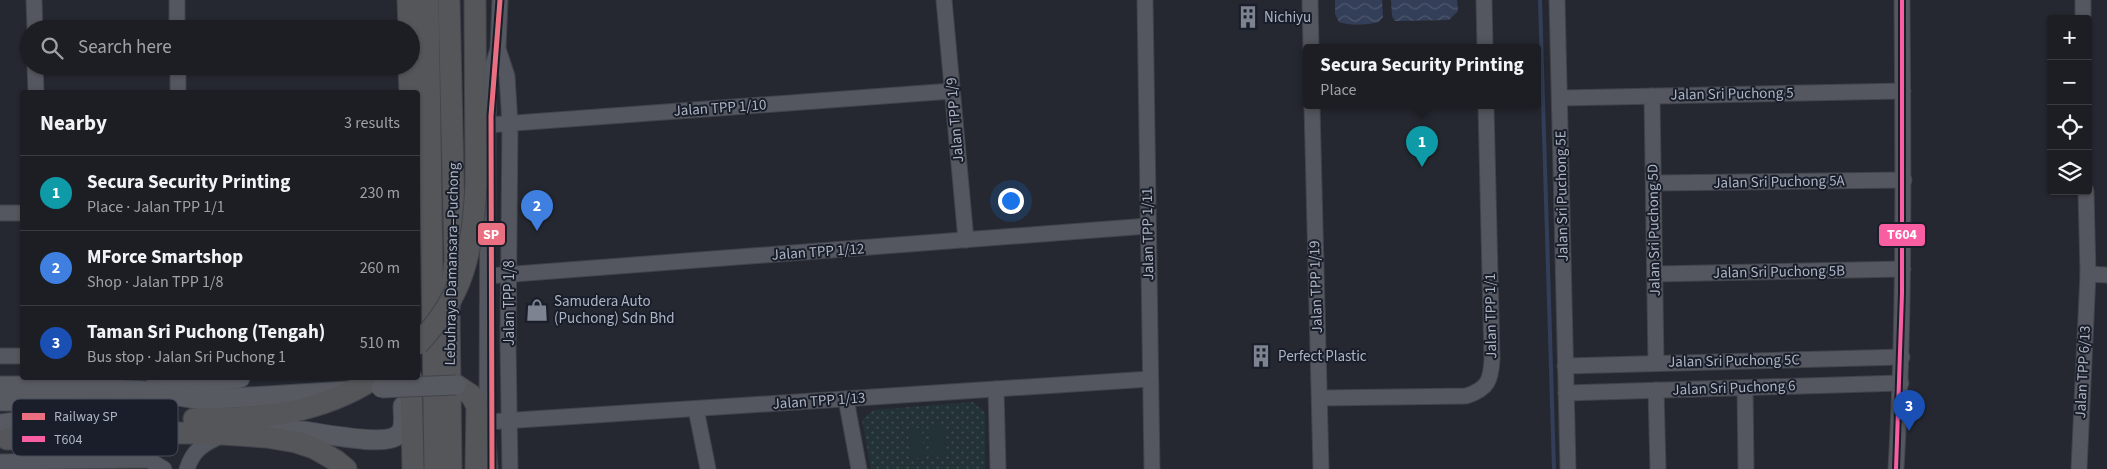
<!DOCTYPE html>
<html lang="en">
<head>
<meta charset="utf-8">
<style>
  :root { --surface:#1c1e24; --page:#25272c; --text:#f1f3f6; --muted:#a0a2a6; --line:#3a3c41; --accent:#7d8390 }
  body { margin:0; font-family:"Source Sans 3",sans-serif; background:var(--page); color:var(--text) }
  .controls { position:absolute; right:15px; top:15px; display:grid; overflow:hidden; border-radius:5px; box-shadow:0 1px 4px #0004 }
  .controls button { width:45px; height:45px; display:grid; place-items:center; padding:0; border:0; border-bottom:1px solid var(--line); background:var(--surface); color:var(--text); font:25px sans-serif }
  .you { position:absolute; left:1010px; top:200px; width:18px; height:18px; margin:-12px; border:4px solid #fff; border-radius:50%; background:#1a73e8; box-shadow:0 0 0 8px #1a73e833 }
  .badge { display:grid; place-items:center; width:32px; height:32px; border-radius:50%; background:var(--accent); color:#fff; font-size:16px; font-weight:700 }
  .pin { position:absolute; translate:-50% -41px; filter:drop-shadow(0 1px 2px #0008) }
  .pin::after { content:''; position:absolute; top:26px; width:18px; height:15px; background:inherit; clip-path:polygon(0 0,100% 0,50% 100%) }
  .popup { position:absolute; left:1303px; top:44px; width:238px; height:65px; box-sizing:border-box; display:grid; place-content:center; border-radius:5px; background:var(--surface); filter:drop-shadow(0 1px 4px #0005); font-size:16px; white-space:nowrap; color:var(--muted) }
  .popup b { font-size:19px; color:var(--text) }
  .popup::after { content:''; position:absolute; left:50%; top:100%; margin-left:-10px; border:10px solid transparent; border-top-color:var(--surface) }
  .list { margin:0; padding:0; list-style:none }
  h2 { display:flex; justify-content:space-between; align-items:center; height:65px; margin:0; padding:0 20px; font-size:21px }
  h2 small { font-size:16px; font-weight:400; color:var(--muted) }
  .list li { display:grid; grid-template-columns:32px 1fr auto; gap:15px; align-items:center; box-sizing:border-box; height:75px; padding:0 20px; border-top:1px solid var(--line) }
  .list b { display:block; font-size:19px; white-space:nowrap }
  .list p { margin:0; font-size:16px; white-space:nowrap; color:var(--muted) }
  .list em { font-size:16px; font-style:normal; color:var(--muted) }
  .icon { flex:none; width:28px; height:28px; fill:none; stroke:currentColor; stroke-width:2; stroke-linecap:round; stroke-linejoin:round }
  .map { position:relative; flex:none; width:2107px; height:469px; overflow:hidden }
  .search { position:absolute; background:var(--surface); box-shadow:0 1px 4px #0004; left:20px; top:20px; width:400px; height:55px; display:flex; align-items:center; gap:12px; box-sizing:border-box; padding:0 18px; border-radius:28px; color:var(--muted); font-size:19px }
  .panel { position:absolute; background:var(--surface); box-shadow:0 1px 4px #0004; left:20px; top:90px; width:400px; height:290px; border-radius:5px }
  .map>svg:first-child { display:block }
  .grass { fill:url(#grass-dots) }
  .pitch { fill:#233236 }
  .water { fill:url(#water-waves) }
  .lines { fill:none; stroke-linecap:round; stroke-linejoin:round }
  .stream { stroke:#333f58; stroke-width:4 }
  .minor-casing { stroke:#41434a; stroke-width:17 }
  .major-casing { stroke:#42454d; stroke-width:21 }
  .highway-casing { stroke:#41444c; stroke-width:23 }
  .minor { stroke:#54575f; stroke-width:15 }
  .major { stroke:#575a61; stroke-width:19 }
  .highway { stroke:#545659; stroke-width:21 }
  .major-bridge-casing { stroke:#42454d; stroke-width:21; stroke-linecap:butt }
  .highway-bridge-casing { stroke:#41444c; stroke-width:23; stroke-linecap:butt }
  .major-bridge { stroke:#575a61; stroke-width:19 }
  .highway-bridge { stroke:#545659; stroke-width:21 }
  .bus-1-casing { stroke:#191e2a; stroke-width:8 }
  .bus-1 { stroke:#f95ea3; stroke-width:4 }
  .rail-1-casing { stroke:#191e2a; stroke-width:9 }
  .rail-1 { stroke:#ea7081; stroke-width:5 }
  .labels { text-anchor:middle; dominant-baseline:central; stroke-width:4; stroke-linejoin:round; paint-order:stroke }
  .poi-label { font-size:15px; fill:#adb4c3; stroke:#191e2a; text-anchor:start }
  .street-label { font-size:15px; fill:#adb4c3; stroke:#191e2a }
  .key { fill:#191e2a; stroke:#454b58; stroke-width:1 }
  .key-label { font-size:14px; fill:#adb4c3 }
  .line-badge { stroke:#191e2a; stroke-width:2 }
  .badge-label { font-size:14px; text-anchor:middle; font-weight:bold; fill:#fff }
</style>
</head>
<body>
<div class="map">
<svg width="2107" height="469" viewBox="0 0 2107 469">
  <defs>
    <pattern id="grass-dots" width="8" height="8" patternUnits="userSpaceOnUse" patternTransform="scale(1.25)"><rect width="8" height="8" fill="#233236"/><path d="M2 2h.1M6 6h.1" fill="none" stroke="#404d51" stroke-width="1.8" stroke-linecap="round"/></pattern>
    <pattern id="water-waves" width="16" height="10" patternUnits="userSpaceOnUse" patternTransform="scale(1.25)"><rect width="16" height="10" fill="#333f58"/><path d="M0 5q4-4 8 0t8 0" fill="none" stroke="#4e586e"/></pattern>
  </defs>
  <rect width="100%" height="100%" fill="#252830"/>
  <path class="grass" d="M973,402L985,412V469H871L862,420L873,410Z"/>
  <g class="pitch">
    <path d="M945,426L947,456L932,458L931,427Z"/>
    <path d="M922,428L924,458H910L908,429Z"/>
  </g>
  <g class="water">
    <path d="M1335,0H1382L1383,17L1379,22C1366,25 1351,26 1339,22L1335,14Z"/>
    <path d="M1391,0H1457L1458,11L1449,20L1395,21L1392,16Z"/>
  </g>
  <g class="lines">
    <path class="stream" d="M1540,0L1554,469"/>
    <defs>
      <g id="minor">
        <path d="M34,0L35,29"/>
        <path d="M177,0V29"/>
        <path d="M500,0L498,49L507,76L510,124L508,344L510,469"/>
        <path d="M944,0L966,240"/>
        <path d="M1145,0L1152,469"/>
        <path d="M1310,0L1311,48"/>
        <path d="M1484,0L1485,48"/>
        <path d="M1557,0L1568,469"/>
        <path d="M2083,0V19"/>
        <path d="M35,66L36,92"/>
        <path d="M178,66V92"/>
        <path d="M1652,96L1656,363"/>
        <path d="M1561,98L1903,91"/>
        <path d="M1312,106L1321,469"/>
        <path d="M488,125L952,91"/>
        <path d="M1654,183L1904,180"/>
        <path d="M0,213H22"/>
        <path d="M1655,274L1903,269"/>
        <path d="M2088,274L2107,275"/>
        <path d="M488,276L1148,226"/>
        <path d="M0,356H22"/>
        <path d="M1565,366L1902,357"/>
        <path d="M1745,388L1746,469"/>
        <path d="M996,389L998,469"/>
        <path d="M1656,390L1658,469"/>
        <path d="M1566,393L1901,383"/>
        <path d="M1320,398L1466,396C1488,389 1491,380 1492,359L1486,106"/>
        <path d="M846,399L859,469"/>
        <path d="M696,409L708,469"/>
        <path d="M487,422L1150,379"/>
        <path d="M0,462L149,460L164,469"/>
        <path d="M187,469C193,450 203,444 221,436"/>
        <path d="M490,469L487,422L488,125L489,78L498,49"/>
        <path d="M1896,469C1905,313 1903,157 1902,0"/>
        <path d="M2079,469L2088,274L2086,191"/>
      </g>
      <g id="major">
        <path d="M156,384L217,381L240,378"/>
        <path d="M0,386H51L150,391L201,400L347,391"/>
        <path d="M0,401L134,402"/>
        <path d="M0,424L38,419"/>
        <path d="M268,430C279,430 291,430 302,431C322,433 383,447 398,435C406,429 403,415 403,406"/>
      </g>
      <g id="highway">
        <path d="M408,0L409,29"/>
        <path d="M428,0L435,469"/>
        <path d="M449,0L455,261L449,309L451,469"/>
        <path d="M475,0L476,186"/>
        <path d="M409,66L410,92"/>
        <path d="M411,378L413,469"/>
        <path d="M456,385L471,395L477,406L476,469"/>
        <path d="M38,419H163"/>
        <path d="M194,419C259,419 318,415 375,378"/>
        <path d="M7,439L161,433H207L266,437L296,442L314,448L335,460L346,469"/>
      </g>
    </defs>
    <use href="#minor" class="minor-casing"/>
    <use href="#major" class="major-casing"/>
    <use href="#highway" class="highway-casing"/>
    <use href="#minor" class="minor"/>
    <use href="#major" class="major"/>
    <use href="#highway" class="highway"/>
    <defs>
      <path id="major-bridge" d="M381,388L456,385"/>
      <path id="highway-bridge" d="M418,344C465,295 472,252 476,186"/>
    </defs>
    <use href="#major-bridge" class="major-bridge-casing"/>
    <use href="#highway-bridge" class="highway-bridge-casing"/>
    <use href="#major-bridge" class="major-bridge"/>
    <use href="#highway-bridge" class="highway-bridge"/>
    <defs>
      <path id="bus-1" d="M1896,469L1902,293V0"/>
    </defs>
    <use href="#bus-1" class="bus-1-casing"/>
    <use href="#bus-1" class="bus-1"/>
    <defs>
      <path id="rail-1" d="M492,469L491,116L500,0"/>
    </defs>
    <use href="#rail-1" class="rail-1-casing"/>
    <use href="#rail-1" class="rail-1"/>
  </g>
  <defs>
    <symbol id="building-bare" viewBox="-9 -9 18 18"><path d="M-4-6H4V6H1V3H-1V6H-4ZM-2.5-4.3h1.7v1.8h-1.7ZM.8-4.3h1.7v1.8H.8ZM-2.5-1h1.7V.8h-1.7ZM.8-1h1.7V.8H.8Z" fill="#7d8390" stroke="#191e2a" stroke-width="2.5" paint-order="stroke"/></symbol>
    <symbol id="shop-bare" viewBox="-9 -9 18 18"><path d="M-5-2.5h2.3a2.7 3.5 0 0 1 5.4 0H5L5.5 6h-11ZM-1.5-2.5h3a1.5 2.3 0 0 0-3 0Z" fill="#7d8390" stroke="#191e2a" stroke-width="2.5" paint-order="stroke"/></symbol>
  </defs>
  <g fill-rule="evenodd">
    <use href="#building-bare" x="1232" y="1" width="32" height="32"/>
    <use href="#shop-bare" x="521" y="294" width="32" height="32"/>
    <use href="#building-bare" x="1245" y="340" width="32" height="32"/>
  </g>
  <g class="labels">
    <g class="poi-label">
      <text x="1264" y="17">Nichiyu</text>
      <text x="554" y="301">Samudera Auto<tspan x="554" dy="17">(Puchong) Sdn Bhd</tspan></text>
      <text x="1278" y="356">Perfect Plastic</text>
    </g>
    <g class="street-label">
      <text transform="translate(1732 94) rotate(-1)">Jalan Sri Puchong 5</text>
      <text transform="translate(720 108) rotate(-4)">Jalan TPP 1/10</text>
      <text transform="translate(955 120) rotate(-95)">Jalan TPP 1/9</text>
      <text transform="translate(1779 182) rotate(-1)">Jalan Sri Puchong 5A</text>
      <text transform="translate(1562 196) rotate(-91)">Jalan Sri Puchong 5E</text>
      <text transform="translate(1654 230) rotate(-91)">Jalan Sri Puchong 5D</text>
      <text transform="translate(1148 234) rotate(-91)">Jalan TPP 1/11</text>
      <text transform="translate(818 252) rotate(-4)">Jalan TPP 1/12</text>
      <text transform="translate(452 264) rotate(-89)">Lebuhraya Damansara–Puchong</text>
      <text transform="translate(1779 272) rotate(-1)">Jalan Sri Puchong 5B</text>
      <text transform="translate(1316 287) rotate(-92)">Jalan TPP 1/19</text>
      <text transform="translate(509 303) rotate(-90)">Jalan TPP 1/8</text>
      <text transform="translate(1491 316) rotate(-91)">Jalan TPP 1/1</text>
      <text transform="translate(1734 361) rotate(-1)">Jalan Sri Puchong 5C</text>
      <text transform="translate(2083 372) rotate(-87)">Jalan TPP 6/13</text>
      <text transform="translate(1734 388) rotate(-2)">Jalan Sri Puchong 6</text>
      <text transform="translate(819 401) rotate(-4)">Jalan TPP 1/13</text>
    </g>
  </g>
  <rect x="12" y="399" width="166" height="57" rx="8" class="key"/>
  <rect x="22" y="413" width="23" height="7" fill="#ea7081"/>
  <rect x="22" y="436" width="23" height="6" fill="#f95ea3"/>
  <g class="key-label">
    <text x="54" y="421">Railway SP</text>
    <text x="54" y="444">T604</text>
  </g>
  <g class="line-badge">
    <rect x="477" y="222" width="29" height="24" rx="5" fill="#ea7081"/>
    <rect x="1878" y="223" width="48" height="24" rx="5" fill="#f95ea3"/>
  </g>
  <g class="badge-label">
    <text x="491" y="239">SP</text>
    <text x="1902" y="239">T604</text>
  </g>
</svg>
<div class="controls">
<button>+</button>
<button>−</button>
<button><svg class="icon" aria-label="locate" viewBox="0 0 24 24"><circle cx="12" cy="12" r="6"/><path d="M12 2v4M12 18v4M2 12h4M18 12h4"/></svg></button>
<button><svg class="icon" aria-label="layers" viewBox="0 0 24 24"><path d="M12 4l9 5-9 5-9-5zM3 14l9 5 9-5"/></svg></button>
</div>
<div class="you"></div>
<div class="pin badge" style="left:1422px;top:167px;background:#0f9aa8">1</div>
<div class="popup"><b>Secura Security Printing</b>Place</div>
<div class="pin badge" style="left:537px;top:231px;background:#3f7fe0">2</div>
<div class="pin badge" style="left:1909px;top:431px;background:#1a4fb4">3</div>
<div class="search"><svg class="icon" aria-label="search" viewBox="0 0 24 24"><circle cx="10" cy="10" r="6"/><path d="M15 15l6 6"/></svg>Search here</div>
<section class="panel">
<h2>Nearby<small>3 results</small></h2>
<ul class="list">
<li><span class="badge" style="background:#0f9aa8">1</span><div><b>Secura Security Printing</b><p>Place · Jalan TPP 1/1</p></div><em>230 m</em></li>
<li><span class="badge" style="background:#3f7fe0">2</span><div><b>MForce Smartshop</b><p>Shop · Jalan TPP 1/8</p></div><em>260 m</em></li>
<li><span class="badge" style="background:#1a4fb4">3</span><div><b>Taman Sri Puchong (Tengah)</b><p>Bus stop · Jalan Sri Puchong 1</p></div><em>510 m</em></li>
</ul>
</section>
</div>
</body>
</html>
